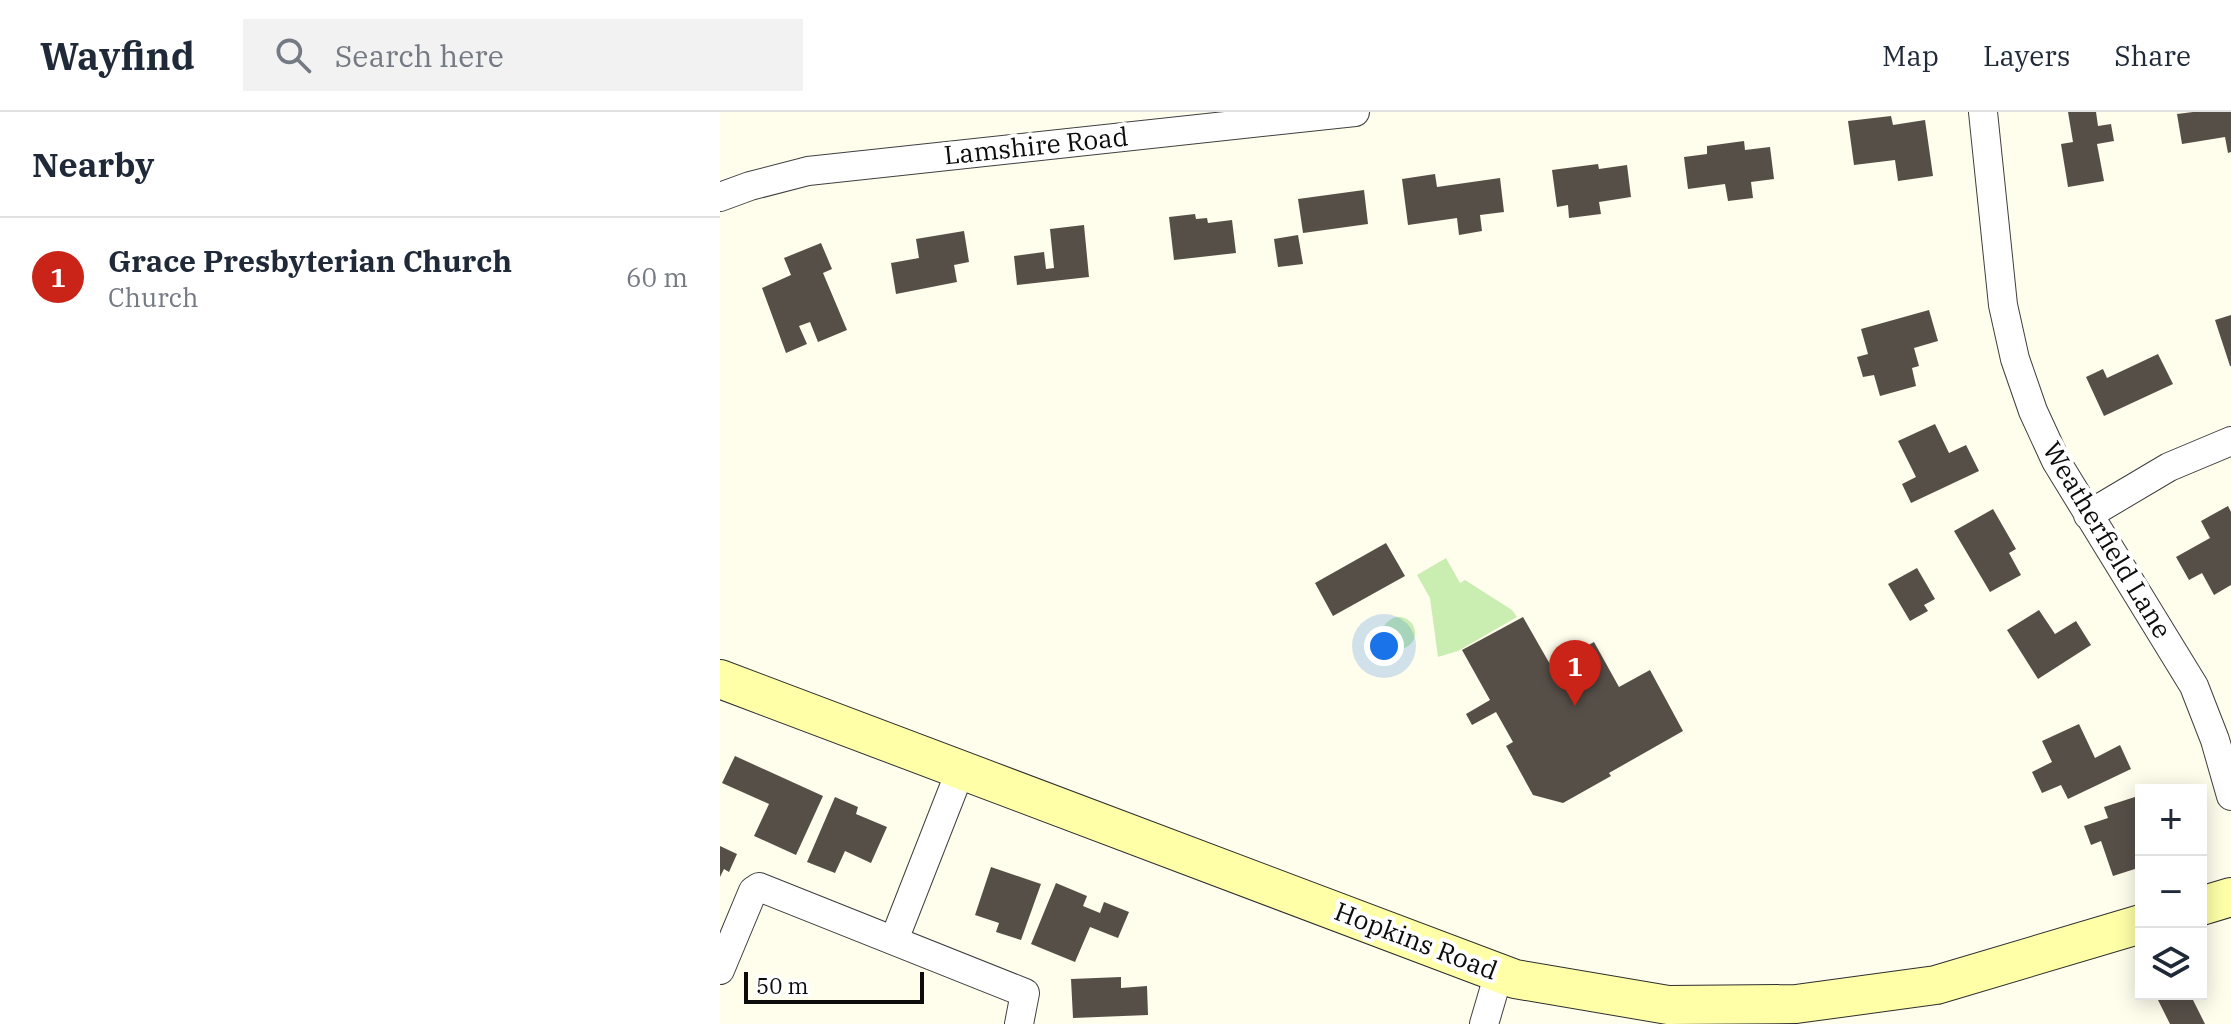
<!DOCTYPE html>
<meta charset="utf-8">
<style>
:root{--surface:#fff;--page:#f2f2f3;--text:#1f2937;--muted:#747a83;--line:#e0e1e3;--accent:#ca2317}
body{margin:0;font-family:"IBM Plex Serif",serif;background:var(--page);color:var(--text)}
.controls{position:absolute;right:24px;bottom:24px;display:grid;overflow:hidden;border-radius:0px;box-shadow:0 4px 20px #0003}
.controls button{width:72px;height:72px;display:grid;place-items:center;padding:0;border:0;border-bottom:2px solid var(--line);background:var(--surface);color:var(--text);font:40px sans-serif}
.scale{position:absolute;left:24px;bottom:20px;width:180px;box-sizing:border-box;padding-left:8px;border:4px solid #0c0c0c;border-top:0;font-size:22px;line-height:28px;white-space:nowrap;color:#0c0c0c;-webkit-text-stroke:6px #fff;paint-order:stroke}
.you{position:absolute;left:664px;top:534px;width:28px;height:28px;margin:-20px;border:6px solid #fff;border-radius:50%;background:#1a73e8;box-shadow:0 0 0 12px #1a73e833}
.badge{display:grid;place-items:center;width:52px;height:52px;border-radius:50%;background:var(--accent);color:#fff;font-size:26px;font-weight:700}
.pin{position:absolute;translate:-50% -66px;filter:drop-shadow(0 2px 4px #0008)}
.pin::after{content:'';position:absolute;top:42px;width:28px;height:24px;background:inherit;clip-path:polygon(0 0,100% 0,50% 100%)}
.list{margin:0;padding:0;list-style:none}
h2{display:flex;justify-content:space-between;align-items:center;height:104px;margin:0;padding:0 32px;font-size:34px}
h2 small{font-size:26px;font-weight:400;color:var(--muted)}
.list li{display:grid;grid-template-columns:52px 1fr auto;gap:24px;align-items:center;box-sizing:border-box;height:120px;padding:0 32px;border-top:2px solid var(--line)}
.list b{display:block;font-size:30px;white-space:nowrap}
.list p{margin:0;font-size:26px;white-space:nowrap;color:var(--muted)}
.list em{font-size:26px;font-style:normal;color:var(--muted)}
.icon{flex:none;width:44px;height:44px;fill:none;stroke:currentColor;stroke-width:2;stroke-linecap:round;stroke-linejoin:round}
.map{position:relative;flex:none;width:1511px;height:912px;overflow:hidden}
header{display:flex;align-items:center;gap:48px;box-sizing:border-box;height:112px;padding:0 40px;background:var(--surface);border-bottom:2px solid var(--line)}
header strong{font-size:38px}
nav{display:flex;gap:44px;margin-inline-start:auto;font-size:28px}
.search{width:560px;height:72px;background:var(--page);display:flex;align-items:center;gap:20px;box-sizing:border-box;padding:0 28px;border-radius:0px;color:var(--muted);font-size:30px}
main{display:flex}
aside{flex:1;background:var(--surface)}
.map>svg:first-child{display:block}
</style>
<header>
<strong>Wayfind</strong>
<div class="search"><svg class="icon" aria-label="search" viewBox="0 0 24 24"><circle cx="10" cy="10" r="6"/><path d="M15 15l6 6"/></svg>Search here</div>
<nav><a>Map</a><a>Layers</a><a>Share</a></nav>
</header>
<main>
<aside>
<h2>Nearby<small></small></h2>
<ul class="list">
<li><span class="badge">1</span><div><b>Grace Presbyterian Church</b><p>Church</p></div><em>60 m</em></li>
</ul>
</aside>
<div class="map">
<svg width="1511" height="912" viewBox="0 0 1511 912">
<rect width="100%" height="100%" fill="#fffdec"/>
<path fill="#caeeb1" d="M726,446L740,471L745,468L792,498L797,505L738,539L718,545L710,486L697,463Z
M663 521a16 16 0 1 1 32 0a16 16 0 1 1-32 0Z"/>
<path fill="#564f48" d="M1348,0H1376L1378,14L1391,12L1394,29L1377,32L1384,69L1348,75L1341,32L1353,30Z
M1473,0H1511V40L1508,41L1505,25L1462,32L1457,2Z
M1171,4L1173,13L1205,8L1213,64L1178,69L1175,48L1134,53L1128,9Z
M1024,29L1025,38L1050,35L1054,67L1031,70L1033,86L1008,89L1005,72L968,77L964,45L987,42V34Z
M878,52L879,57L907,53L911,85L879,90L881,102L849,106L848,93L837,95L832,58Z
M715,62L717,75L780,66L784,100L760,103L762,119L739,123L737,106L688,113L682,67Z
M644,78L648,112L583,121L578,87Z
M475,102L476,107L487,106L488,111L512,108L516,141L454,148L449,105Z
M364,113L369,165L297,173L294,144L324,140L326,157L334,156L330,117Z
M244,119L249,150L234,153L237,170L176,182L171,151L199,146L196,127Z
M578,123L583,152L558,155L554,127Z
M101,131L112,157L103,161L127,218L98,230L90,210L79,214L87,232L66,241L42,176L71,163L64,146Z
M1209,198L1218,229L1194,236L1199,254L1192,256L1196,274L1160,284L1154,263L1143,265L1137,245L1148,242L1141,217Z
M1511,203V254H1510L1495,208Z
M1438,242L1453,272L1384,304L1366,265L1383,257L1387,266Z
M1215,312L1229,341L1246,333L1259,359L1191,391L1182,372L1196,365L1178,329Z
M1508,394L1511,400V473L1494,483L1482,461L1469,468L1456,445L1490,426L1481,409Z
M1273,397L1296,437L1289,441L1301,463L1270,480L1234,419Z
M666,431L685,464L613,504L595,471Z
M1197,456L1215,487L1204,493L1208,499L1190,509L1168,472Z
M1319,498L1335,522L1356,509L1371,533L1318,567L1287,518Z
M803,505L831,554L874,530L899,575L930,558L963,619L889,661L891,664L843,691L813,683L786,634L793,630L776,600L752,613L746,602L770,588L742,538Z
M1359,612L1375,646L1400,633L1411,657L1348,687L1341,673L1322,681L1312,660L1332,650L1322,629Z
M15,644L103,684L76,743L34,724L49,692L2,671Z
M1421,683V755L1393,764L1381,729L1371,733L1364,714L1388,706L1384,695Z
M115,685L138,695L136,702L167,715L151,751L125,739L115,761L87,750Z
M0,734L17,742L9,760L4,757L0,765Z
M271,755L321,772L301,828L276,820L279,811L255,803Z
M336,771L367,784L363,794L380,801L384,790L409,800L398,826L370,815L355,850L311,832Z
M401,865V876L427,874L428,903L353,906L351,867Z
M1435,882H1470L1485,912H1450Z"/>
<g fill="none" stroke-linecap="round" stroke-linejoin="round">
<defs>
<path id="street" d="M1263,0L1283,193L1295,247L1313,299L1336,349L1474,574L1495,628L1511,684
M0,85L30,74L88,59L635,0
M1368,403L1449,355L1511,329
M174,828L241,657
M0,858L33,779L39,775L305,881L299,912
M764,912L779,861"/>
<path id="secondary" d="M0,567L795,867L948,893L1076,892L1216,873L1421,812
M1481,794L1511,785"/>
</defs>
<use href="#street" stroke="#3f3f3f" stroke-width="30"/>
<use href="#secondary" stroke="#2e2e2e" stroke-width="40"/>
<use href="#street" stroke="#fff" stroke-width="28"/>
<use href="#secondary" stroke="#feffa7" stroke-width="38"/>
</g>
<g text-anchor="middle" stroke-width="8" stroke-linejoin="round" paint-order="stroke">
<g font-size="26" fill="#0c0c0c" stroke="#fff">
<text transform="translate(316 34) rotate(-6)" y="9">Lamshire Road</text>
<text transform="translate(1387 428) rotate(59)" y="9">Weatherfield Lane</text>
<text transform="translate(696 829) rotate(21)" y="9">Hopkins Road</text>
</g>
</g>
</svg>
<div class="controls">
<button>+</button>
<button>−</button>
<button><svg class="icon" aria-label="layers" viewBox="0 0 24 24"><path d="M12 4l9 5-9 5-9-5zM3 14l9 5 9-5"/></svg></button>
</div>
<div class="scale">50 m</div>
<div class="you"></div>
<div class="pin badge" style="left:855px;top:594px">1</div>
</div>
</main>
